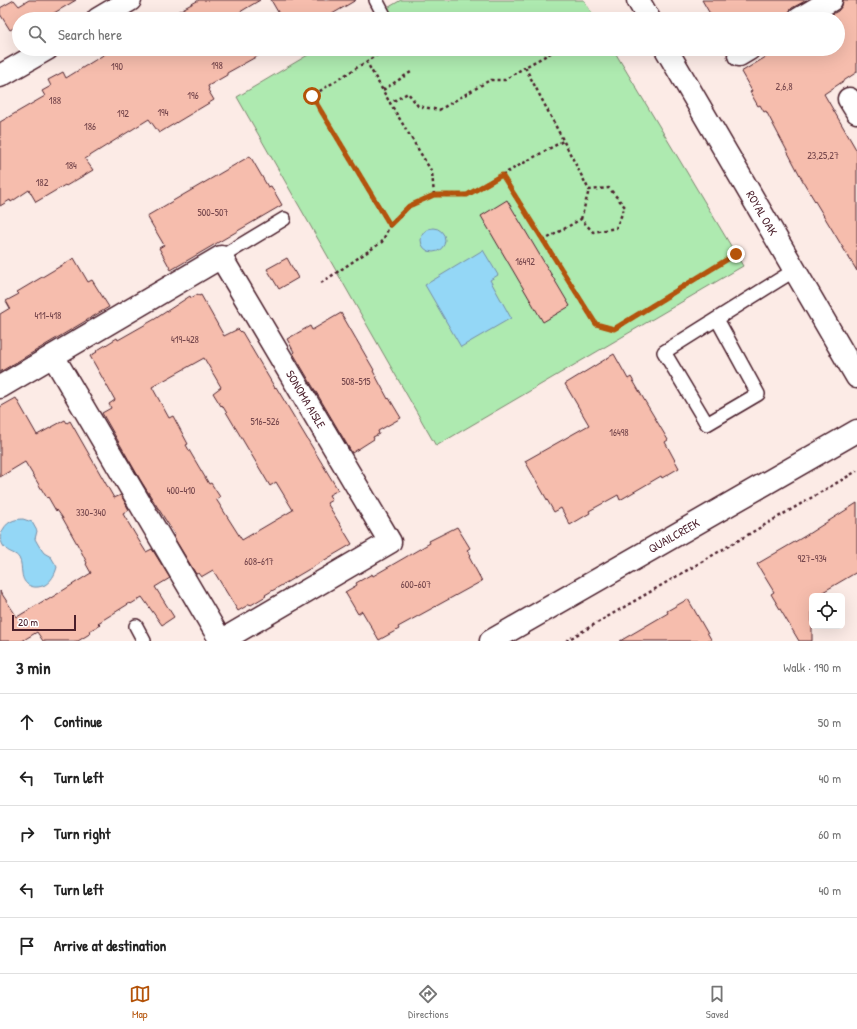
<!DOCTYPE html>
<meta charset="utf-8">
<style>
:root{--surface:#fff;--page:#f2f2f2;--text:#222;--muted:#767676;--line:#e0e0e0;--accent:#b45309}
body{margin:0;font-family:"Patrick Hand",sans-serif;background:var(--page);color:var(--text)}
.controls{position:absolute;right:12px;bottom:12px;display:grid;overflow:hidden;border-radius:6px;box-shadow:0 4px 16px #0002}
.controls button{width:36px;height:36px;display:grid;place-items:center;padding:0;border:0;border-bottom:1px solid var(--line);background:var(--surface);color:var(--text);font:20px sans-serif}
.scale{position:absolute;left:12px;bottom:10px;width:64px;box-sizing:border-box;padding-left:4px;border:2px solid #4a1f2b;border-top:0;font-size:11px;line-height:14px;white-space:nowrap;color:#4a1f2b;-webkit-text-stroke:3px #fff;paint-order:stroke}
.stop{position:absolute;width:12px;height:12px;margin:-9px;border:3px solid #b45309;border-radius:50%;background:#fff}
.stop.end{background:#b45309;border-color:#fff;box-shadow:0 1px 4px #0008}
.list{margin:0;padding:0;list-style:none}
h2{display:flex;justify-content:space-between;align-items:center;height:52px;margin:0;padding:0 16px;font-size:17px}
h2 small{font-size:13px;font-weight:400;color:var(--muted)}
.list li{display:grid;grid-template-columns:26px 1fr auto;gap:12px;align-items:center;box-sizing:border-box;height:56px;padding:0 16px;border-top:1px solid var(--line)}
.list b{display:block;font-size:15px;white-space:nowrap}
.list em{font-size:13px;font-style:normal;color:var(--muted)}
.icon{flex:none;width:22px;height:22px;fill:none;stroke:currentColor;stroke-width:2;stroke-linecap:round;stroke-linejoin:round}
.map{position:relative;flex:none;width:857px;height:641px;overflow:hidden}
.search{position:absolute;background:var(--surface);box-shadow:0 4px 16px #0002;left:12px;right:12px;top:12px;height:44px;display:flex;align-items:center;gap:10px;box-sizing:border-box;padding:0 14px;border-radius:22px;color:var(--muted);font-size:15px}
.sheet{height:332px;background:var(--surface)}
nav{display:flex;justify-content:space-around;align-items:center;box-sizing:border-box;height:56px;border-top:1px solid var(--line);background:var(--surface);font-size:11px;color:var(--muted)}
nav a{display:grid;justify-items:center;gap:2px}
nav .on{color:var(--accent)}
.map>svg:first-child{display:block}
</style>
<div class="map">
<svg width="857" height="641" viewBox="0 0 857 641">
<rect width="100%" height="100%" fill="#fcebe6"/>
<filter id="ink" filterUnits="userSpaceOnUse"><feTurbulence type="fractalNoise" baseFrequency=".025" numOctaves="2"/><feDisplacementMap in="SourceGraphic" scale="8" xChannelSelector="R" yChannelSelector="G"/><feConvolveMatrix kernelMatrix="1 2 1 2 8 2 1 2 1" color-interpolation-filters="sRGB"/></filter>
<g filter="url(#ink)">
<path fill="#aeeab0" stroke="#7c846e" d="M401,0H584L595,19H369Z
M318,49H613L743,266L436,446L237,97Z"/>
<path fill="#94d7f6" stroke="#768da5" d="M421 240a12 12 0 1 1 24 0a12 12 0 1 1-24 0Z
M483,250L498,275L490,280L511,318L461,347L425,285Z
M23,519L32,522L37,531L35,539L39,546L44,553L51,557L57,567C55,575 51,581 45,585C34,590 23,586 22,573C21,568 22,563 19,558C16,553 10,553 6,549C3,547 1,541 0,538C3,526 9,519 23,519Z"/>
<path fill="#f6bdad" stroke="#4a1f2b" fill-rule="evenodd" d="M14,0L19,6L29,0H76L44,19H19V25L10,30L0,14V8Z
M199,0H260L240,12L244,19H164Z
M271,0H356L327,17L328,19H282Z
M702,0H807L792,8L788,13L787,19H713Z
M843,0H857V72L824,94L857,151V271L804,183L766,111L764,112L760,105L758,106L750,92L752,91L741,72L779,49H838V19H823L838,11L842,6Z
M113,49H260L263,53L227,73V75L208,86L209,89L208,90L214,100L159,133L149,119L85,159L93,170L66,186L65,185L36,202L29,190L11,202L10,200L0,206V122L45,96L42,91L51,86L48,80L63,72L66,78Z
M250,156L268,187L271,186L282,205L171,270L159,248L164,245L147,216Z
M507,200L570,306L543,322L481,216Z
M74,258L88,282L92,280L109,307L0,372V314L10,308L6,301L19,294L17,292Z
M287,258L298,278L279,289L267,269Z
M198,294L199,296L201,295L224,336L238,329L241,332H242L275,388L276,387L338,490L329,495L332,500L327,503L352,544L265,595L266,596L251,605L250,604L238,611L213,570L201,577L198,573L196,574L173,536L175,535L141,481L102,413L111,408L109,404L115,400L90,356L97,352L96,351L117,338L118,340L155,319L190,296L191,298ZM204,358L221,387L213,393L221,406L222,405L270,486L276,482L293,510L242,540L216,499L220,497L211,483L209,484L186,445L188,444L173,416L169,418L152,387Z
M341,313L374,370L373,371L388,399L389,398L401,418L378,431L379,434L373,437L374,439L352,453L293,353L294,352L287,339L310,326L312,330Z
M614,354L628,379L631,377L646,403L668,440L665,442L679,468L662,478L661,476L620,500L618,495L589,511L590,513L570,525L561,508L554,512L525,461L589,425L565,384Z
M16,398L37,435L65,420L67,423L70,421L114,498L121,495L129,510L123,514L141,544L146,552L152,549L170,578L155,587L174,617L162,625L142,597L131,604L130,603L98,623L100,625L89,631L91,633L78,641H43L37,632L22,641H0V591L17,617L45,600L46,601L91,573L86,564L87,563L80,549L62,517L57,510L56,511L48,497L47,498L25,462L0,477V407Z
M857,503V572L816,596H812V641H799L771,594L774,592L757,564L805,536Z
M457,527L470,548L467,550L471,555L469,557L482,581L398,627L399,629L379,640L362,611L358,614L345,592L357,585L356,583L372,574L373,576L430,543L429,541Z
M688,599L712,641H620L668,613L667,611Z"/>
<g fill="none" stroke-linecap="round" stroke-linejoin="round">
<defs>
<path id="service" d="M376,0L386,19
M221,257L284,219
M717,319L758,394L707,424L664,352C707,325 751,297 795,270
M136,626L144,641"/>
<g id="minor">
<path d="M98,19L130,0"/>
<path d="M799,19L831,0"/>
<path d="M739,55L749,49"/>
<path d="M0,76L47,49"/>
<path d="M849,99L857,112"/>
<path d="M53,356L221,641"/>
<path id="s1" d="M0,387L221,257L390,542L221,641"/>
</g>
<g id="tertiary">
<path d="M638,0L649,19"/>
<path id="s2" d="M666,49L857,377"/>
<path id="s3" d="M491,641L857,431"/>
</g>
</defs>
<use href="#service" stroke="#4a1f2b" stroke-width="16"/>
<use href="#minor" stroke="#4a1f2b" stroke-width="25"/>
<use href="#tertiary" stroke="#4a1f2b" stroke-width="25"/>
<path stroke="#4a1f2b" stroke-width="2.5" stroke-dasharray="3 3" stroke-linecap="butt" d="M366,61L390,103
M383,90L411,72
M502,175L563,141
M434,195L432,172L390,103L408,93L418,106L439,110L490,80H505L525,67
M581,219L589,190
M390,225L409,206L434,195H467L502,175L596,324L614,329L736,254
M543,241L581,219L593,232L616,228L625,207L609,188L589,190L525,67L558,49
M321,283L382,242L390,225L312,96L380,53V49
M566,641L857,471"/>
<use href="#service" stroke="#fff" stroke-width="13"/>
<use href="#minor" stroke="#fff" stroke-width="22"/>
<use href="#tertiary" stroke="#fff" stroke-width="22"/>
</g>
</g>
<g fill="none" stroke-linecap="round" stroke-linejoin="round" filter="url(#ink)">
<path stroke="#b45309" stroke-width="5" d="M312,96L390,225L409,206L434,195H467L502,175L596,324L614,329L736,254"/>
</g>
<g text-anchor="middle" stroke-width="3.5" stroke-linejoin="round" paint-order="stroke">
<g font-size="10" fill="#75464c">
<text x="217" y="69">198</text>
<text x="117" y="70">190</text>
<text x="784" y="90">2,6,8</text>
<text x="193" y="99">196</text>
<text x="55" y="104">188</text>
<text x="163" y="116">194</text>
<text x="123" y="117">192</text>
<text x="90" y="130">186</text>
<text x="823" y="159">23,25,27</text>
<text x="71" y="169">184</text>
<text x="42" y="186">182</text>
<text x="213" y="216">500-507</text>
<text x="525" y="265">16492</text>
<text x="48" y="319">411-418</text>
<text x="185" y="343">419-428</text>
<text x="356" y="385">508-515</text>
<text x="265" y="425">516-526</text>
<text x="619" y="436">16498</text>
<text x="181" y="494">400-410</text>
<text x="91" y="516">330-340</text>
<text x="812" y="562">927-934</text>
<text x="259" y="565">608-617</text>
<text x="416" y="588">600-607</text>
</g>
<g font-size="12" fill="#4a1f2b" stroke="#fff">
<text dy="4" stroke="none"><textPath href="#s2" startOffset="190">ROYAL OAK</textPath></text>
<text dy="4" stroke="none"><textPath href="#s1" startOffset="422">SONOMA AISLE</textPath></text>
<text dy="4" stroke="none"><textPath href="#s3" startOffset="211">QUAILCREEK</textPath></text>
</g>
</g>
</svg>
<div class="controls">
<button><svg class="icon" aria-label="locate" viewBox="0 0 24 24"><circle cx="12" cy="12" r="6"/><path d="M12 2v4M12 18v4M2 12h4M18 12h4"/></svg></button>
</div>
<div class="scale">20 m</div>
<div class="stop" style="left:312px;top:96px"></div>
<div class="stop end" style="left:736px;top:254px"></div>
<div class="search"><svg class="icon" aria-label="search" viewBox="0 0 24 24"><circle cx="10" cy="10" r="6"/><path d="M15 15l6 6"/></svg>Search here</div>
</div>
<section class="sheet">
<h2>3 min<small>Walk · 190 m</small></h2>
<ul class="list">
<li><svg class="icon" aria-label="ahead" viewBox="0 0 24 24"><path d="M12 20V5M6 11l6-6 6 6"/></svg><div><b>Continue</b></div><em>50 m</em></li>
<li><svg class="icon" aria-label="left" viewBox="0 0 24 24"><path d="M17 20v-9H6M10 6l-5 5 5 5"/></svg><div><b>Turn left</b></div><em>40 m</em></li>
<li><svg class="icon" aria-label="right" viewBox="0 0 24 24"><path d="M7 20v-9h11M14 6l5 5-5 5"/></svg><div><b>Turn right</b></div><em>60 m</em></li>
<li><svg class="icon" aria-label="left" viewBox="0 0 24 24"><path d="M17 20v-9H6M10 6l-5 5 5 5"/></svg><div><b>Turn left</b></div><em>40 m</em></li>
<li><svg class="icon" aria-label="arrive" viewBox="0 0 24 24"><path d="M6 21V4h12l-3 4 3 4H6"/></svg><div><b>Arrive at destination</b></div></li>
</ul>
</section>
<nav>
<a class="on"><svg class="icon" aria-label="map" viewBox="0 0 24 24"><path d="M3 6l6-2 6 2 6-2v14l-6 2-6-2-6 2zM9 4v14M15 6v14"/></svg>Map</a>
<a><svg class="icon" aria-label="directions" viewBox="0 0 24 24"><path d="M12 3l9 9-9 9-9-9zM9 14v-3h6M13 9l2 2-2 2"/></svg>Directions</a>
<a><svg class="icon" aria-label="saved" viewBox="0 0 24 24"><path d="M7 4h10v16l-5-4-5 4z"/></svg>Saved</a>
</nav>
